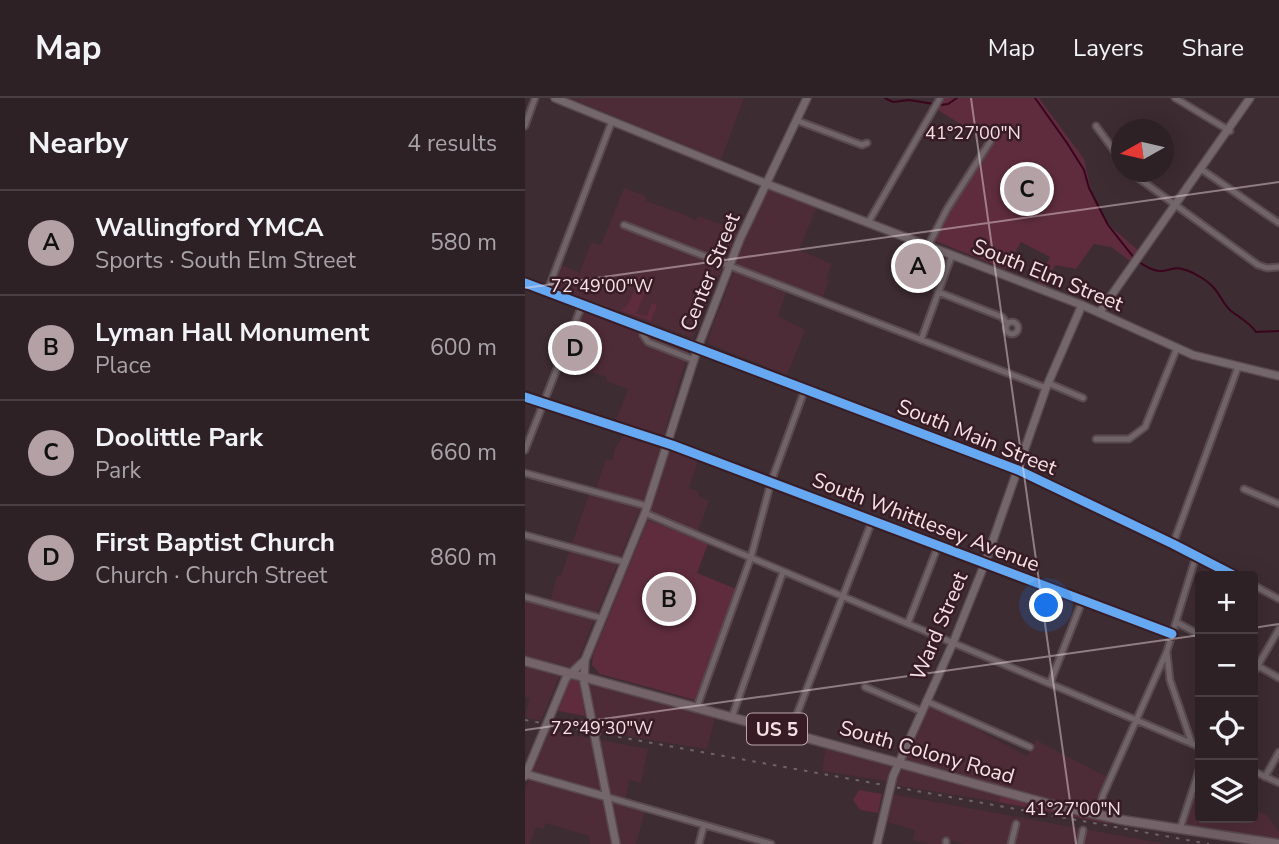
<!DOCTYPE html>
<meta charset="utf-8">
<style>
:root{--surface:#2e2126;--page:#36292e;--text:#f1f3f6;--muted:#a7a3a7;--line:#493e43;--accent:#b4a1a6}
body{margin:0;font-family:"Nunito Sans",sans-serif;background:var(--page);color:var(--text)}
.controls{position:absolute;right:21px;bottom:21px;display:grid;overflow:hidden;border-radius:7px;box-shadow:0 7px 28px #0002}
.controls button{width:63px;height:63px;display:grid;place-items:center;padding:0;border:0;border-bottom:2px solid var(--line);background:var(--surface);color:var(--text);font:35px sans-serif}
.compass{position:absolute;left:586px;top:21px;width:63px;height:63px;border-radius:50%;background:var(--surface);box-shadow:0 7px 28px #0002;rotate:262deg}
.you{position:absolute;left:522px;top:508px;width:24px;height:24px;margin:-18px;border:5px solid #fff;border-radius:50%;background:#1a73e8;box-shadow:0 0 0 10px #1a73e833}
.badge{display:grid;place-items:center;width:46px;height:46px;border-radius:50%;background:var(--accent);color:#111;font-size:23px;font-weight:700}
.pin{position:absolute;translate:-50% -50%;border:4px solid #fff;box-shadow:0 2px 7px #0006}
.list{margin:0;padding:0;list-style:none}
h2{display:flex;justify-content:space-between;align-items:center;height:91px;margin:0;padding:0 28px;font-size:30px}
h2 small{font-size:23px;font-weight:400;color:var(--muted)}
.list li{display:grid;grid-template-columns:46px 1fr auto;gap:21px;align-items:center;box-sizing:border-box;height:105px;padding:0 28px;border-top:2px solid var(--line)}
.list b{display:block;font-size:26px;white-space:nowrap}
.list p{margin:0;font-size:23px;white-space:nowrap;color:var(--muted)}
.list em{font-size:23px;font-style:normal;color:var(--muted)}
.icon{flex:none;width:38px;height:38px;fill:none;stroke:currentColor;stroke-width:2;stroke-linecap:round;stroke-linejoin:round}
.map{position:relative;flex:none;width:754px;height:746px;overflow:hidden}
header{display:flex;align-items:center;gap:42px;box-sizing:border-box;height:98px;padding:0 35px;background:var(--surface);border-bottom:2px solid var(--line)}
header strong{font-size:33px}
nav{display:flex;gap:38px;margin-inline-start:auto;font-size:24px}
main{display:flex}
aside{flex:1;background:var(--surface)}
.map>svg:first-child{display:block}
</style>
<header>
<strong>Map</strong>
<nav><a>Map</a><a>Layers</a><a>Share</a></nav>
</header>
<main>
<aside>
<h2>Nearby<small>4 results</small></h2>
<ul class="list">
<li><span class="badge">A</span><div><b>Wallingford YMCA</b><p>Sports · South Elm Street</p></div><em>580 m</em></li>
<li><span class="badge">B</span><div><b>Lyman Hall Monument</b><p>Place</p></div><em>600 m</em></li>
<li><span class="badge">C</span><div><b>Doolittle Park</b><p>Park</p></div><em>660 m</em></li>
<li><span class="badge">D</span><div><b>First Baptist Church</b><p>Church · Church Street</p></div><em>860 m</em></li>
</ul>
</aside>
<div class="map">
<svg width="754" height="746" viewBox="0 0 754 746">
<rect width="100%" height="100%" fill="#3d2c32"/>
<path fill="#4e2c37" d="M45,0H219L196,62Z
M99,90L120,98L121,103L161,117L170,123L173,118L213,132L168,240L28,190L34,166L55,175L66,144L76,147Z
M243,91L292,108L274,152L307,166L301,180L304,182L297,201L213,169L210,164Z
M209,173L261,195L253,218L280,232L262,277L184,246L182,243Z
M60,211L164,252L138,340L90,325L103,291L81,283L82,279L37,265L57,214Z
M99,336L135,346L136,349L119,402L72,515L26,502L32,477L36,478L64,396L67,397L71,390L81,361L87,363L90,351Z
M146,351L173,362L164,390L174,394L173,397L184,403L173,433L125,413Z
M0,503L69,522L50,570L0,558Z
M0,567L35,576L16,623L0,619L5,600L0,599Z
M64,585L190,619L182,651L71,633Z
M404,606L502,658L511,642L582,679L571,711L555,710L381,662V659Z
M22,632L123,651L116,685L104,682L101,700L7,673Z
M301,649L368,668L362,683L297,673Z
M379,670L476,697L474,704L369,687L374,672Z
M4,681L120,713L111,746H65L64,738L21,725L18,731L11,729L5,746H0V690Z
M366,696L641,746H439L419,740L417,746H404L388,742L390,732L359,723Z
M667,698L675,701V720H728V712L742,717L754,734V742L665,728L659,723Z"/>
<path fill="#5e2c3d" d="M419,0H514L559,61L567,97L571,107L585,128L613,152L605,163L586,149L569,146L551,171L530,167L521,188L513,185L525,159L496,144L480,171L408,142L432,100L467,46L413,12Z
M115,177L122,179L118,191L123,194L119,197L111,216L122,218L127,205L132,207L126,223L97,213L105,203Z
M123,422L183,446L172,475L211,491L170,602L75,576L67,567L68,557Z
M45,582H53L55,585L60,618L33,613Z
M334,692L357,696L353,715L335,712L328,702Z
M476,697L586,724L585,726L474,704Z"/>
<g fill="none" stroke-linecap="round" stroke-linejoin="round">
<path stroke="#3b041d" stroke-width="2" d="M360,0L368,4L384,2L409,6
M510,0L542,45L559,72L564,90L583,127L610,161
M415,7L423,6L432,0
M614,164C642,183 641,165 661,172C670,175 683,183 689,190C696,198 698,206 706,213C715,220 724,224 731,234L754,233"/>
<defs>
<path id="street" d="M650,0L705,33
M273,23L337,47L342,45
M0,28L10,0
M571,28L596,62
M676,71L754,125
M605,74L733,167L742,170L754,169
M343,125L415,0
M99,127L521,290
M403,148L422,111L470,36
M22,194L87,23
M413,194L477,219L482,225
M481 230a6 6 0 1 1 12 0a6 6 0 1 1-12 0Z
M120,230L118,237L123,244L169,262
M396,242L427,157
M173,249L497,374L648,446L710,478
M523,285L558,300
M0,299L147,347L647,536
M571,341H604L620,329L652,250
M0,352L57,207
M0,375L122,408
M719,391L754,406
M120,415L675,649
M0,437L99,464
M648,446L713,269
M728,487L754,501
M0,499L76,520
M651,524L675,537
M383,525L413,448
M642,555L645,582L667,646
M728,565L754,580
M728,576L754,531
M525,585L558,501
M340,589L396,613
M401,603L505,649
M172,609L226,459L246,384L280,291
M207,619L258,474
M265,634L347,423
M728,673L754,685
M740,679L754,654
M82,699L246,746
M572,717L578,697L642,553L671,458
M655,731L675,669
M174,746L179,727
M421,746V743
M486,746L491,726
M555,746L558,732"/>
<path id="secondary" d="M30,0L242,86L557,207L668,257L754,278
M0,185L173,249
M574,215L725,0
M1,676L82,699
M0,678L41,580L60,562
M91,746L59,584L60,562L120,415L173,249L215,141L282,0
M352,746L368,678L428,545L460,465L521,290L557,207"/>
<path id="primary" d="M0,563L524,706L597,722L754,746"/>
</defs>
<use href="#street" stroke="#594a4f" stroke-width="9"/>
<use href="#secondary" stroke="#594a4f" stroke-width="10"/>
<use href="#primary" stroke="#594a4f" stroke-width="11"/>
<use href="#street" stroke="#716468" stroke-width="5"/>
<use href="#secondary" stroke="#74676b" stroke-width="7"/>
<use href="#primary" stroke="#746369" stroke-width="8"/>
<path stroke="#706368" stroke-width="2" stroke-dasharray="3.5 7" stroke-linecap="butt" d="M0,622L684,746"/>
<defs>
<path id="cycleway" d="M0,185L493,372L648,446L710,478
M0,299L147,347L647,536"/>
</defs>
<use href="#cycleway" stroke="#381c25" stroke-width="13"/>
<use href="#cycleway" stroke="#66a8f1" stroke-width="9"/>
</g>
<path fill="none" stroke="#f4e0e5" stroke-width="2" stroke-opacity="0.45" d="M446,0L551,746M0,190L754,84M728,530L754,526M0,632L675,537"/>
<g text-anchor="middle" stroke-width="5" stroke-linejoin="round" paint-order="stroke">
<rect fill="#381c25" stroke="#bca5ab" stroke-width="2" x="222" y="615.5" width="60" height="31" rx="5"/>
<g font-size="19" font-weight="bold" fill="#f4e0e5">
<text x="252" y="638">US 5</text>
</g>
<g font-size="21" fill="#f4e0e5" stroke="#381c25">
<text transform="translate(185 174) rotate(-68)" y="7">Center Street</text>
<text transform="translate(523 177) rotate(22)" y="7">South Elm Street</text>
<text transform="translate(452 339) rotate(22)" y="7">South Main Street</text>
<text transform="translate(401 424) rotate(21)" y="7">South Whittlesey Avenue</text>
<text transform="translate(414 528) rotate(-67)" y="7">Ward Street</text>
<text transform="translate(402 654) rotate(16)" y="7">South Colony Road</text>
</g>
</g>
<g font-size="18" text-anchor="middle" fill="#f4e0e5" stroke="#381c25" stroke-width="5" stroke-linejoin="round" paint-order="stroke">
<text x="448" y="41">41°27'00"N</text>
<text x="77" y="194">72°49'00"W</text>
<text x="77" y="636">72°49'30"W</text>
<text x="548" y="717">41°27'00"N</text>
</g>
</svg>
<div class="controls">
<button>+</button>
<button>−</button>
<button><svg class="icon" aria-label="locate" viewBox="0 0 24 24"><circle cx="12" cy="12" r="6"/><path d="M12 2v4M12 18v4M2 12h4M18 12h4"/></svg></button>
<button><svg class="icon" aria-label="layers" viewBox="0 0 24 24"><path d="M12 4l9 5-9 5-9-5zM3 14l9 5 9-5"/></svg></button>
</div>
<svg class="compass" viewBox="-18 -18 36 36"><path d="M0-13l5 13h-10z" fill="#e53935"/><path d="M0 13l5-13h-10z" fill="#a7a3a7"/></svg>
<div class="you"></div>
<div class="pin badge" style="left:393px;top:168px">A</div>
<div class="pin badge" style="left:144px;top:501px">B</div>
<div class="pin badge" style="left:502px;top:91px">C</div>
<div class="pin badge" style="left:50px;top:250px">D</div>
</div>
</main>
